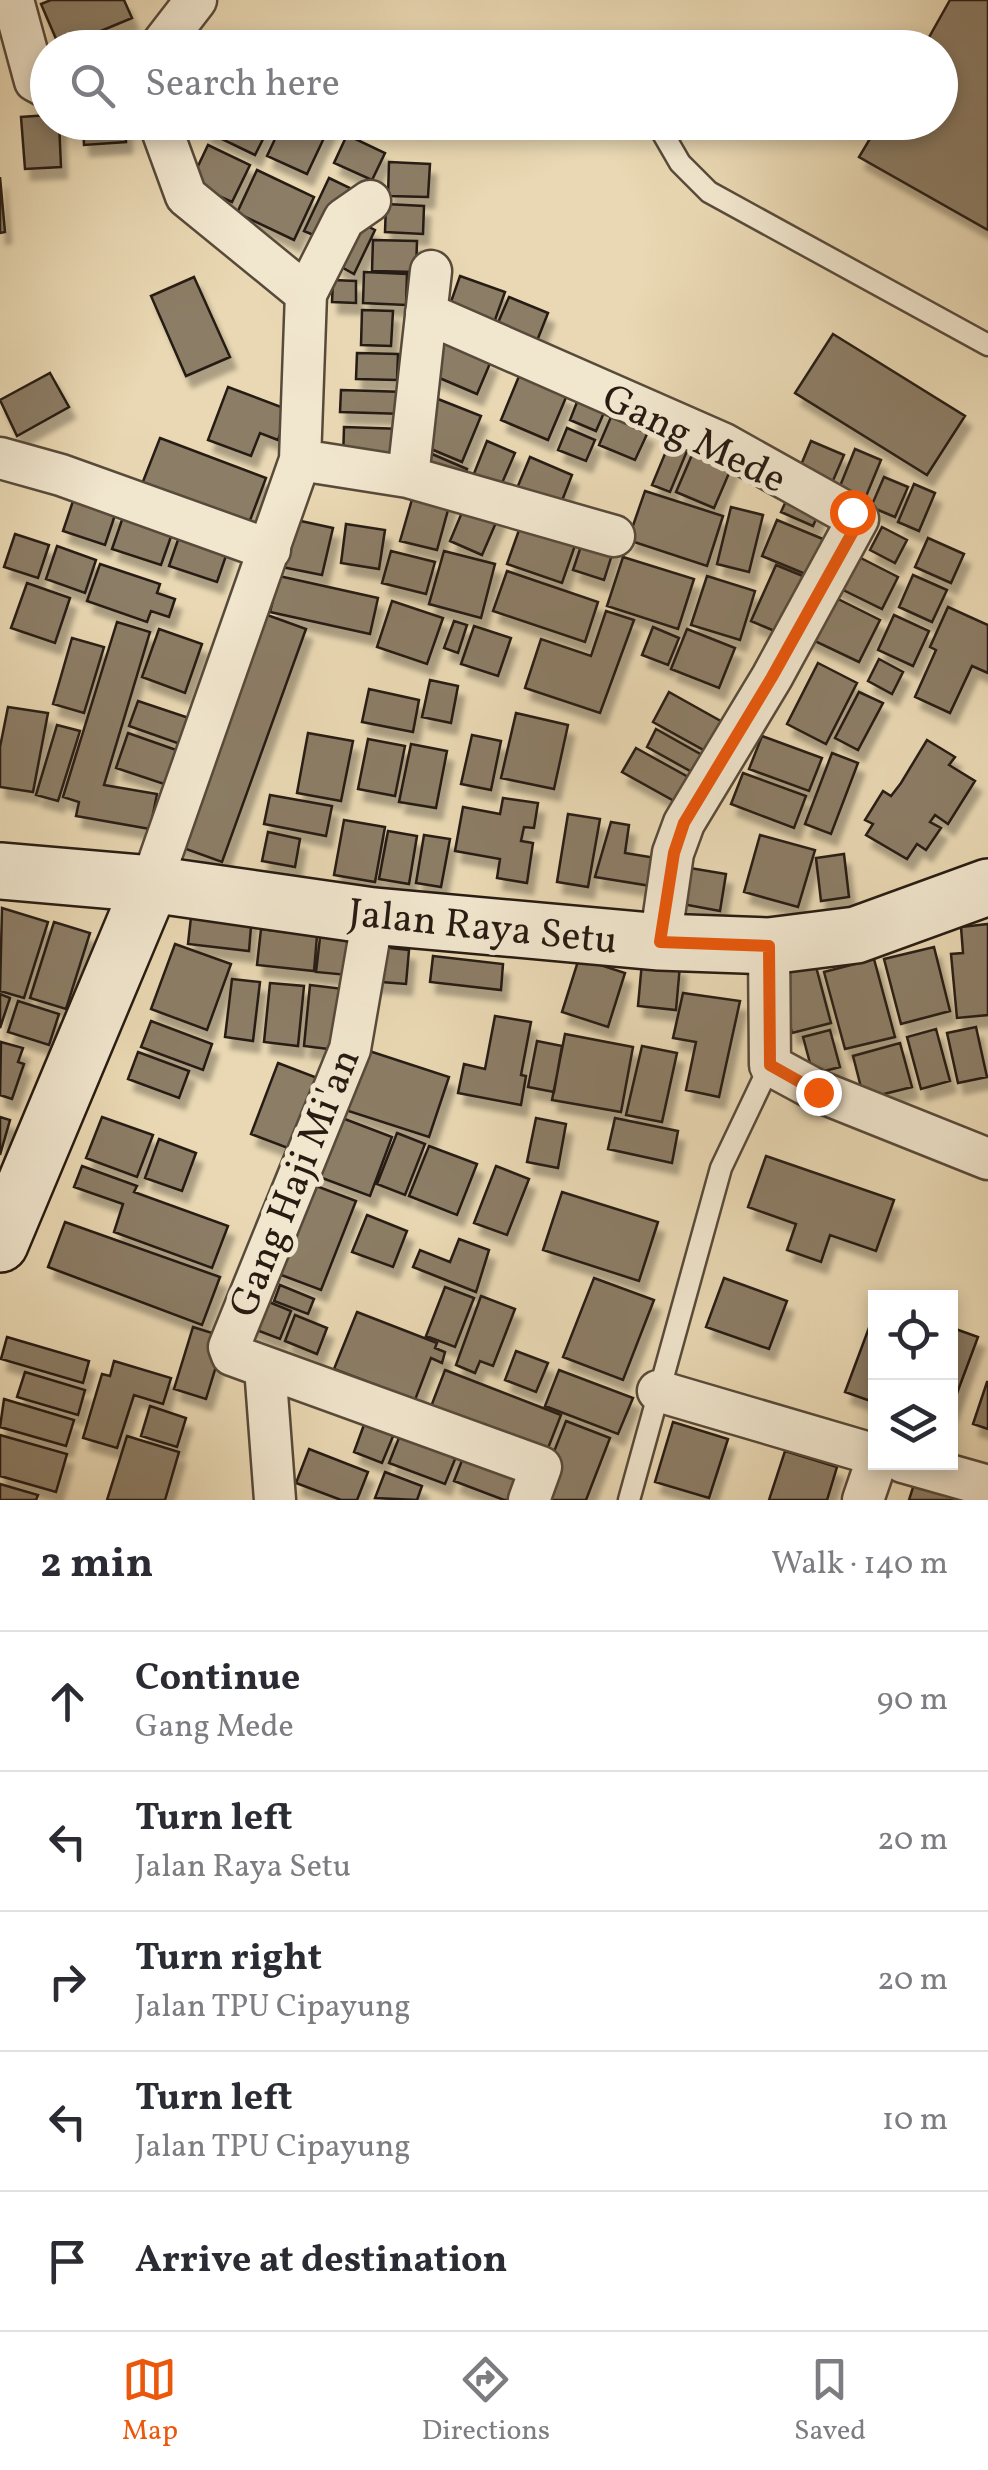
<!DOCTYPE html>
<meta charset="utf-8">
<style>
:root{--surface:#fff;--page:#f2f2f3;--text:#2b2b33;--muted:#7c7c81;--line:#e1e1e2;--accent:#ea580c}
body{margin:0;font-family:Vollkorn,serif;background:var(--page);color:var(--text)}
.controls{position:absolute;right:30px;bottom:30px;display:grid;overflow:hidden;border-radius:0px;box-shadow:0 5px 15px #0003}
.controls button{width:90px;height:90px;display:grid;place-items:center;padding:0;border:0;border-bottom:2px solid var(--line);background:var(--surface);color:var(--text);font:50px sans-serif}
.stop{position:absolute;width:30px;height:30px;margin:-22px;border:8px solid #ea580c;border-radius:50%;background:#fff}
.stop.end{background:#ea580c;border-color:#fff;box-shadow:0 2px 10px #0008}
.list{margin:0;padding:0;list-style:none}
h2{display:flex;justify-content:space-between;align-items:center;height:130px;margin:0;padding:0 40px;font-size:42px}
h2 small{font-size:32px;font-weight:400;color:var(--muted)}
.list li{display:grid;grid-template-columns:65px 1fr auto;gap:30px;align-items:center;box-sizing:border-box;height:140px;padding:0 40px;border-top:2px solid var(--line)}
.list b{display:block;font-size:38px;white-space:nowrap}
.list p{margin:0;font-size:32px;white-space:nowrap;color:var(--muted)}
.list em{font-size:32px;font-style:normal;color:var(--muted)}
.icon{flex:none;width:55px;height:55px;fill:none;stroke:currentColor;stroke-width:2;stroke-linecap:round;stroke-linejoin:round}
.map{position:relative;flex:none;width:988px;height:1500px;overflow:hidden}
.search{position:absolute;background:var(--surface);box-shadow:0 5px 15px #0003;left:30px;right:30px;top:30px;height:110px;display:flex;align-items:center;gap:25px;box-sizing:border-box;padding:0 35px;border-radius:55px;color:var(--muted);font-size:38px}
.sheet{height:830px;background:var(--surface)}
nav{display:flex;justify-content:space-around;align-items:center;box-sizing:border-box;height:140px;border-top:2px solid var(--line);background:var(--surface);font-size:28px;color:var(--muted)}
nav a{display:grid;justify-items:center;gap:5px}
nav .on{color:var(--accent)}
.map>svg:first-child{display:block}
</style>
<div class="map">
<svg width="988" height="1500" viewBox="0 0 988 1500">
<defs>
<filter id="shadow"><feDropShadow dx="6" dy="11" stdDeviation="2.5" flood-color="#0004"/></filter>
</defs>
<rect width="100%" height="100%" fill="#e9d8b3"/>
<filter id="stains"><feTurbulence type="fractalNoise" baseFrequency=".002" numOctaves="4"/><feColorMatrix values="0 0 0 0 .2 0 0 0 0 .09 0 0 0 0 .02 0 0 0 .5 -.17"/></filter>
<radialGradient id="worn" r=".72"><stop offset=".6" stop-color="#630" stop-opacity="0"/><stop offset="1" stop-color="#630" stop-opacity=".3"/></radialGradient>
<path fill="#8c7d66" stroke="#271b12" stroke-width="2.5" filter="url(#shadow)" d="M51,0H124L132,18L60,48L41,4Z
M950,0H988V230L859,157L880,122H940V48H923Z
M48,115V122H59L61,167L25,169L21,117Z
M83,122H125L126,142L84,145Z
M209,122H254L268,129L255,155L205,131Z
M283,122L331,123L307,174L267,156Z
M347,135L385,153L372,180L334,163Z
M208,145L250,165L232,202L190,183Z
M389,162L430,164L428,197L388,196Z
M257,170L314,197L294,240L237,213Z
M0,177L5,232L0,233Z
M329,178L350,188L325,240L304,231Z
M386,204L424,206L423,234L385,232Z
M359,222L375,230L354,274L336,264Z
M373,240L417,241L416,272L372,271Z
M364,272L407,274L406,305L363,303Z
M460,276L505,292L491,331L446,316Z
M194,277L230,357L186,376L151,296Z
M333,280L356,281V303L332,302Z
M509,297L548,313L531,356L491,339Z
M362,310L393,311L391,346L361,345Z
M833,334L965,416L927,475L795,393Z
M444,341L491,361L477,394L430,374Z
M357,353L398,354L397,380L356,379Z
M50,373L69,407L17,436L0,400Z
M519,376L567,395L548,440L501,420Z
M228,387L289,410L278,440L260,433L251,456L208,440Z
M341,390L405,392L404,414L340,412Z
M579,397L606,408L596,431L570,420Z
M438,399L481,416L462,462L419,444Z
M611,417L648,432L635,460L599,445Z
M344,427L403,429L402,462L343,459Z
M567,428L595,440L586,461L558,450Z
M674,432L692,439L670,492L652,485Z
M160,438L266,478L249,523L142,484Z
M487,441L515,453L496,497L469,486Z
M698,441L736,457L714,508L676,492Z
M811,441L844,455L826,497L793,484Z
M855,449L881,460L862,506L836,496Z
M425,451L467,469L457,492L415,474Z
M530,457L572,475L558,511L515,493Z
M884,477L908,487L895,517L871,507Z
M914,484L935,493L919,531L898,522Z
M415,489L451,499L437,550L400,541Z
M645,491L723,516L707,566L628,540Z
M790,492L822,505L813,526L781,512Z
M74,498L116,512L105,545L63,531Z
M468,498L501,511L482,555L450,541Z
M731,507L763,515L749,572L717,564Z
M525,513L580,531L562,583L507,564Z
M124,514L173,531L161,565L112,549Z
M287,518L333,528L322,575L277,566Z
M777,520L835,544L820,580L762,556Z
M346,524L385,530L379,569L341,563Z
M882,527L907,540L895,563L870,550Z
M181,531L229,547L217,582L169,566Z
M15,534L49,545L38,578L4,567Z
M585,534L615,545L604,580L573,570Z
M928,538L964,554L951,583L915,567Z
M57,546L96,560L85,593L46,579Z
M391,551L435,562L426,594L382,583Z
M444,551L495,564L481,618L429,604Z
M849,552L898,577L882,609L833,585Z
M623,557L694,579L678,629L607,606Z
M100,564L160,584L157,593L175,599L169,617L151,611L147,622L87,601Z
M776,565L815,581L791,638L751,621Z
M507,571L598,602L585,642L493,611Z
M913,575L947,590L932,622L899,607Z
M279,576L378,598L370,634L270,612Z
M707,576L755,591L740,640L691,625Z
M27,583L70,598L55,643L11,628Z
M824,592L880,620L859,662L802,635Z
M392,601L443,618L427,664L377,647Z
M948,607L988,625V673L972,666L950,713L915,697L936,650L930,647Z
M606,611L634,620L600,713L525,688L541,639L591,656Z
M259,612L306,629L222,862L175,845Z
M894,615L929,631L913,666L878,650Z
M454,621L467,625L458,653L444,648Z
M117,622L150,632L104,785L157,794L150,829L76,816L79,802L63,797Z
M474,626L511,638L498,676L461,664Z
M653,627L679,638L668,665L642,655Z
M159,629L202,644L185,693L142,677Z
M687,629L735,648L719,688L671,669Z
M72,638L104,647L84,713L53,704Z
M879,659L903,672L892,694L868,681Z
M818,663L857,683L826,744L787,724Z
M430,680L458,686L451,723L422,717Z
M369,689L419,700L413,732L362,722Z
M669,692L726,724L709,753L653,722Z
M859,692L883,703L858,750L835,738Z
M138,701L189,718L180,744L129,726Z
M8,707L48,713L33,792L0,787V747Z
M516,713L568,725L554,789L501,778Z
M57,725L80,731L58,801L36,795Z
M656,729L702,755L692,772L647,747Z
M128,733L182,752L170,786L116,768Z
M308,733L353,741L341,801L297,793Z
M472,735L501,741L491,790L461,784Z
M762,736L822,758L809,791L749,769Z
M368,739L405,746L395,796L358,789Z
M927,740L955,757L949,765L975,781L948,824L935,815L930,822L941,828L926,850L917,844L907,859L866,835L873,824L865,820L883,791L891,796L901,783Z
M411,744L447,751L436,808L399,802Z
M636,748L690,778L676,802L622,772Z
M832,753L858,763L831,834L805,824Z
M743,773L806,796L794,828L731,804Z
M270,795L332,806L326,836L264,824Z
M503,798L538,803L534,828L524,827L521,841L533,843L527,883L497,878L500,859L455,851L463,807L500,814Z
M568,814L600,819L588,887L557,882Z
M344,820L385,827L375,882L334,875Z
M611,822L629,825L625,853L662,859L657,887L595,877Z
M388,831L417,836L409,884L379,879Z
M268,832L300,839L295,867L262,861Z
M424,835L450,839L441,887L416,883Z
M760,835L815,850L798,907L744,892Z
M844,854L849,897L821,901L816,858Z
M684,867L726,874L720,911L677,903Z
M2,908L48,922L24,998L0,991Z
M192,908L252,914L249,951L188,944Z
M54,922L90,933L66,1009L30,998Z
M988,924V1015L957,1018L951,954L963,953L961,927Z
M261,929L317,936L314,971L257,965Z
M321,929L363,934L358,976L316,972Z
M175,944L231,964L207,1030L151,1009Z
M372,946L409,950L406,984L369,981Z
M934,947L950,1011L901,1024L884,959Z
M433,956L503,964L501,990L430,982Z
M579,958L625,973L608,1027L562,1012Z
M874,959L895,1037L845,1049L824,972Z
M642,962L680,965L676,1010L638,1006Z
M815,963L831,1023L792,1033L777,973Z
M232,979L260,982L253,1041L225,1037Z
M270,983L304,986L298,1046L264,1042Z
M310,985L352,990L345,1051L304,1046Z
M683,993L740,1001L719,1097L686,1090L696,1042L673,1038Z
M0,994L10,998L0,1028Z
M18,1001L59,1014L49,1045L8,1032Z
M495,1016L531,1022L521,1075L526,1076L521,1105L458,1093L464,1064L485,1069Z
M151,1021L212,1044L203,1070L141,1047Z
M976,1027L987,1077L958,1083L947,1033Z
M936,1029L950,1081L921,1089L907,1037Z
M830,1030L840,1067L813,1074L803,1037Z
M565,1034L633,1047L621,1112L552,1100Z
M537,1041L562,1046L554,1092L528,1087Z
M1,1042L23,1048L18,1062L24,1064L12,1099L0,1095Z
M900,1043L912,1087L864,1099L853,1056Z
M642,1046L677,1053L662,1122L626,1115Z
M357,1047L449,1077L429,1137L336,1107Z
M138,1052L189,1071L179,1098L128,1079Z
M278,1063L320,1079L293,1150L251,1134Z
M329,1113L392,1137L370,1196L306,1172Z
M0,1117L10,1120L0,1155Z
M102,1117L153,1135L137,1177L86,1158Z
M536,1118L566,1124L558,1168L527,1162Z
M615,1118L678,1131L672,1163L608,1149Z
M397,1133L425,1144L405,1195L377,1184Z
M159,1139L196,1153L182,1191L145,1178Z
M429,1146L477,1164L457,1215L409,1196Z
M766,1156L894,1200L876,1251L830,1235L821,1262L787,1250L796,1224L748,1207Z
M82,1166L137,1186L134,1192L228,1226L212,1268L114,1232L123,1204L74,1187Z
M496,1166L529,1179L507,1235L474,1223Z
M303,1181L356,1201L321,1290L268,1270Z
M562,1192L658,1222L639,1281L543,1250Z
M367,1215L407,1231L393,1267L352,1252Z
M65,1222L220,1277L202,1325L48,1267Z
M459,1239L489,1250L476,1292L413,1267L420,1250L450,1262Z
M594,1278L654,1300L623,1380L563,1357Z
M724,1278L787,1301L769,1349L706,1327Z
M280,1285L314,1299L308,1314L274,1301Z
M445,1287L474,1298L455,1347L426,1336Z
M481,1296L515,1309L493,1366L480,1361L475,1373L456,1365Z
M257,1297L291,1311L280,1339L246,1326Z
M876,1309V1403L845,1392Z
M357,1312L437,1343L435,1348L445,1352L442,1363L431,1358L415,1400L334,1369Z
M295,1315L327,1328L317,1354L285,1341Z
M193,1327L225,1337L206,1399L174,1389Z
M950,1327L978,1337L950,1412Z
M7,1337L89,1361L83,1383L1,1359Z
M516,1351L548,1363L536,1392L505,1380Z
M114,1361L171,1378L163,1404L134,1395L117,1448L83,1438L102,1374L110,1376Z
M445,1370L561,1415L543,1461L427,1417Z
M559,1370L633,1398L618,1434L545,1406Z
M25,1372L85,1390L78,1415L17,1397Z
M987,1382H988V1429L973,1424Z
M4,1399L74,1420L66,1446L0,1427Z
M150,1406L186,1418L177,1447L141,1436Z
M406,1420L462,1442L445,1484L389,1463Z
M566,1421L610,1438L586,1500H535Z
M365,1422L394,1434L382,1463L354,1452Z
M673,1422L728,1439L709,1498L655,1482Z
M0,1435L67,1454L56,1492L0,1476Z
M127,1436L179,1452L165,1500H107Z
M468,1445L532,1470L520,1500H504L454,1481Z
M309,1449L368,1472L357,1500H341L296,1483Z
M785,1451L837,1467L827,1500H769Z
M385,1472L422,1486L417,1500L375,1498Z
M916,1478L963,1492L961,1500H909Z
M0,1484L38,1495L36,1500H0Z"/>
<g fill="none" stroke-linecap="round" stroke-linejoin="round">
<defs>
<path id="lane" d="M658,125L680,163L709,192L988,345
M629,1500L721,1168L770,1065"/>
<path id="street" d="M13,0L35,81L48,88
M159,48L196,0
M306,294L344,219L370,201
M426,313L722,443L858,519L772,677L684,823L673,853L660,942
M0,458L61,475L270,550
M300,460L408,477L614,536
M408,477L431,271
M151,884L300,460L306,294L186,196L159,122
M373,916L350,1049L229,1347L232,1355L541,1467L529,1500
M769,946L770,1065L818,1091L988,1159
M265,1367L275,1500
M658,1391L876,1455
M903,1462L988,1486
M863,1500L876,1462"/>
<path id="secondary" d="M0,871L151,884L373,916L660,942L769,946L856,935L988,887
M0,1244L151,884"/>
</defs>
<use href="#lane" stroke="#584a3a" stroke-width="25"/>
<use href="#street" stroke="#584a3a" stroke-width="45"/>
<use href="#secondary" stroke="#271b12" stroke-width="60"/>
<use href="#lane" stroke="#f1e6ce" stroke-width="20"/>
<use href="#street" stroke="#f1e6ce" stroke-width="40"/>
<use href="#secondary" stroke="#f1e6ce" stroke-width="55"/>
</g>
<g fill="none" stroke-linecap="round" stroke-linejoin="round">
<path stroke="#ea580c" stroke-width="12" d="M818,1092L770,1065L769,946L660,942L674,853L684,823L772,677L856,526L852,512"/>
</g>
<g text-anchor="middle" stroke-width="10" stroke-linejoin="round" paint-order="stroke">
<g font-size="40" fill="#271b12" stroke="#f1e6ce">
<text transform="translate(695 437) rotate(26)" y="14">Gang Mede</text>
<text transform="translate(483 925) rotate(6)" y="14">Jalan Raya Setu</text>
<text transform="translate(293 1182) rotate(-68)" y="14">Gang Haji Mi'an</text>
</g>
</g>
<rect width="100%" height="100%" filter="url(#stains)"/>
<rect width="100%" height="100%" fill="url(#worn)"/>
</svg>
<div class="controls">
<button><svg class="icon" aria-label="locate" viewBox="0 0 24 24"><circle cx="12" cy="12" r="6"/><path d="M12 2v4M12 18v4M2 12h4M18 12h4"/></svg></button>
<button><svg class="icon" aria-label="layers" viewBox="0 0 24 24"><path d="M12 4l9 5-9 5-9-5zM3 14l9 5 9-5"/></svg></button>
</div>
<div class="stop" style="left:852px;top:512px"></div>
<div class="stop end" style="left:818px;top:1092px"></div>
<div class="search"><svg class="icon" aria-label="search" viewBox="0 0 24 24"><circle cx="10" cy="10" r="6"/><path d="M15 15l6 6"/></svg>Search here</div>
</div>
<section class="sheet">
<h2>2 min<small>Walk · 140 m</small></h2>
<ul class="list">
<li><svg class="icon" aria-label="ahead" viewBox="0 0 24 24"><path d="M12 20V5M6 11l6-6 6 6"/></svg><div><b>Continue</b><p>Gang Mede</p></div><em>90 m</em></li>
<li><svg class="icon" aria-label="left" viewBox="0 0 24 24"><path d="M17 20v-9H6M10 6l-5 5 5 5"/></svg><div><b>Turn left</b><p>Jalan Raya Setu</p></div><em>20 m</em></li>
<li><svg class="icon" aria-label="right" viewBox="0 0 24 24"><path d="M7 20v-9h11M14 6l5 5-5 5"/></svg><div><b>Turn right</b><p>Jalan TPU Cipayung</p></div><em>20 m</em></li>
<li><svg class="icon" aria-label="left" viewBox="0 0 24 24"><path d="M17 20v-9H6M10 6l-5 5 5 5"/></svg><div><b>Turn left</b><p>Jalan TPU Cipayung</p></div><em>10 m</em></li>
<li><svg class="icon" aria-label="arrive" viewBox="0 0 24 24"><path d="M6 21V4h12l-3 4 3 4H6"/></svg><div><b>Arrive at destination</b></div></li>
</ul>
</section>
<nav>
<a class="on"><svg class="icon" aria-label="map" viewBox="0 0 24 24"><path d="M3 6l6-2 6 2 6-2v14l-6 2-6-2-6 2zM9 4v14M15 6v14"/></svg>Map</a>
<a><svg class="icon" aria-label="directions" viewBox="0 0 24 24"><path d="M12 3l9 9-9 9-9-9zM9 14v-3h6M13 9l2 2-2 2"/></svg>Directions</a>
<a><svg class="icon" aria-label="saved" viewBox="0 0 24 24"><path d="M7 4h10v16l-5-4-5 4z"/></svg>Saved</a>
</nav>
